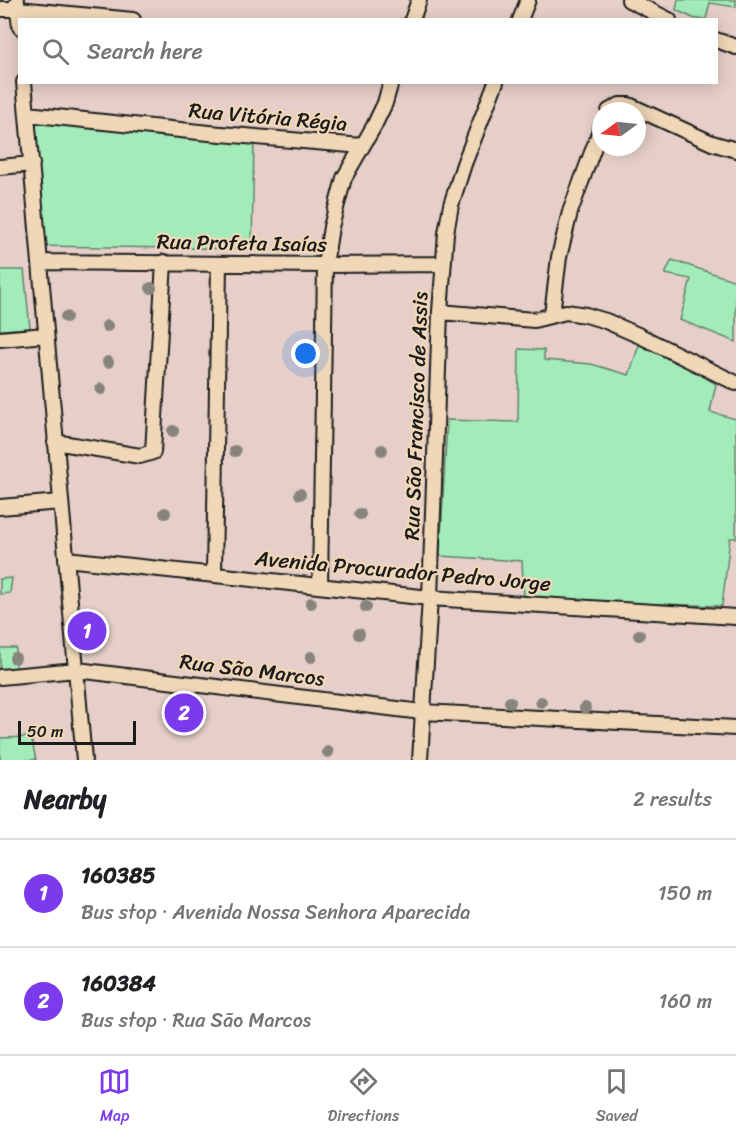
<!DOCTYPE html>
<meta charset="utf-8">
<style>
:root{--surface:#fff;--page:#f6f6f6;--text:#202124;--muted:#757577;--line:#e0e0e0;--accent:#7c3aed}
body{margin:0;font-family:Sriracha,sans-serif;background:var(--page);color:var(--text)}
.compass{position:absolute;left:592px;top:102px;width:54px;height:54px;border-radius:50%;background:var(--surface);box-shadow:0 3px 15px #0003;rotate:255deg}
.scale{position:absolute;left:18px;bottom:15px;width:118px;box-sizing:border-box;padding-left:6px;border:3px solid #1c1c1c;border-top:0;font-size:16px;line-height:21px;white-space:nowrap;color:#1c1c1c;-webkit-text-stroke:4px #f0d7b8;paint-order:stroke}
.you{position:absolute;left:306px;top:354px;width:21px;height:21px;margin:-15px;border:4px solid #fff;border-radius:50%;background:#1a73e8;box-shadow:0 0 0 9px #1a73e833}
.badge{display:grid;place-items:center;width:39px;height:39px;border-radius:50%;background:var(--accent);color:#fff;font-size:20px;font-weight:700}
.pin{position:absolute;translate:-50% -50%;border:3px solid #fff;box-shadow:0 2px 6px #0006}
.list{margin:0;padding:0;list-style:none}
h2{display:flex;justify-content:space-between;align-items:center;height:78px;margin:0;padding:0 24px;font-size:26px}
h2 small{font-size:20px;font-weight:400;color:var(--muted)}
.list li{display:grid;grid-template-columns:39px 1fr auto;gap:18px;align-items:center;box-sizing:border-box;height:108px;padding:0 24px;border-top:2px solid var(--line)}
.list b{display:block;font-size:22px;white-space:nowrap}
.list p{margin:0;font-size:20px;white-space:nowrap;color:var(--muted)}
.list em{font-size:20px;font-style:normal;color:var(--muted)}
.icon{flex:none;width:33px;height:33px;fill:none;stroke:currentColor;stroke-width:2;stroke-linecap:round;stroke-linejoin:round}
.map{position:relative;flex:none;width:736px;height:760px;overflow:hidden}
.search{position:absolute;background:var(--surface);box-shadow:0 3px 15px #0003;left:18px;right:18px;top:18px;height:66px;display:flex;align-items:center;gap:15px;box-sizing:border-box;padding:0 21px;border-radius:0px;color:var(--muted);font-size:22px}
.sheet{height:294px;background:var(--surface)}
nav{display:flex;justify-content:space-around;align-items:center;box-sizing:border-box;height:84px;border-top:2px solid var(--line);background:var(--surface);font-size:16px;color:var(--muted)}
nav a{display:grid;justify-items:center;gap:3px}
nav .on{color:var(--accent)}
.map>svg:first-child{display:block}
</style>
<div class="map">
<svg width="736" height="760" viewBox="0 0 736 760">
<rect width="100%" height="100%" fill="#e6cfc8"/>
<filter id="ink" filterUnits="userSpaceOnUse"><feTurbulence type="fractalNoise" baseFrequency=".0167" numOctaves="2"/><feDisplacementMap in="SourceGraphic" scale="12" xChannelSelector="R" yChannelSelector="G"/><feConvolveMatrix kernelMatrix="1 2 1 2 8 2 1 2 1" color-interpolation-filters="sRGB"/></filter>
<g filter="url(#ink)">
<path fill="#a3ecba" stroke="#60846b" stroke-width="1.5" d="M678,0H736V7L710,3L706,19H695L676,10Z
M25,114L254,137L252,249L37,246Z
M672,260L736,281V342L680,320L691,279L665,274Z
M0,270H24L30,328L0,330Z
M640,342L668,356L716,384L710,412L736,419V538H730L722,606L569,601L524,597L522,561L440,556L447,420L518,422L519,349L544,350V360L591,364L629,375Z
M12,578L10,593L0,594V579Z
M0,648H16V668L0,669Z
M31,737L36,760H0V738Z"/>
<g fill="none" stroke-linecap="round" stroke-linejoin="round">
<defs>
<path id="street" d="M629,0L669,20
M17,2L20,27
M0,9H18L133,20
M412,20L419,0
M520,20L528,0
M716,40L736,47
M24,82L84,760
M609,111L620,105H629L712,143L736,150
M27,114L209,133L362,146
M0,167L32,164
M40,262L325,265L443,264
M440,312L534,320L566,312L586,315L606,321L640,336L736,383
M552,314L559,257L570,212L601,128
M0,339L46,335
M55,442L140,456L153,452L164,262
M0,507L61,502
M66,559L430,598L736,617
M214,574L219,264
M320,586L325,265L331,227L344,178L374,126L385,103L391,82
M0,677L77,670L422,712L736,728
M420,760L430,598L440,312L446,233L451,205L464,164L496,82"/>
</defs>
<use href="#street" stroke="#1c1c1c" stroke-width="18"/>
<use href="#street" stroke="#f0d7b8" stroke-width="14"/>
</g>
<g fill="#86847b">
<circle cx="151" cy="288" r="6"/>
<circle cx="66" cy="317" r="6"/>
<circle cx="107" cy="326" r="6"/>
<circle cx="108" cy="362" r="6"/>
<circle cx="101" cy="389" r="6"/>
<circle cx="173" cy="431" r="6"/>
<circle cx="382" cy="450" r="6"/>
<circle cx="235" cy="451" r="6"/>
<circle cx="300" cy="494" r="6"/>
<circle cx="165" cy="513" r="6"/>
<circle cx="360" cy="514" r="6"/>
<circle cx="311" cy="603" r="6"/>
<circle cx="366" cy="607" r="6"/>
<circle cx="359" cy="634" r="6"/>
<circle cx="639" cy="635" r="6"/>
<circle cx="311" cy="657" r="6"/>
<circle cx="15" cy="658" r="6"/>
<circle cx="510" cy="702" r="6"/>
<circle cx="541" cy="702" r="6"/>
<circle cx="585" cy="708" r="6"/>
<circle cx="328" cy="752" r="6"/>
</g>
</g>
<g text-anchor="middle" stroke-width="4.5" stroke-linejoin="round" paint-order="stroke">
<g font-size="21" fill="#1c1c1c" stroke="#f0d7b8">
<text transform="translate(268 117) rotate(5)" y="7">Rua Vitória Régia</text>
<text transform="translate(242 243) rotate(1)" y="7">Rua Profeta Isaías</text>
<text transform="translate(416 416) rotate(-88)" y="7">Rua São Francisco de Assis</text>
<text transform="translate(403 571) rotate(5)" y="7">Avenida Procurador Pedro Jorge</text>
<text transform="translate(252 670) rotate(7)" y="7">Rua São Marcos</text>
</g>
</g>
</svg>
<svg class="compass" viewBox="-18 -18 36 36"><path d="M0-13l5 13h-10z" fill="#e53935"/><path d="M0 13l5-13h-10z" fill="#757577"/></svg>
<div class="scale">50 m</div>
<div class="you"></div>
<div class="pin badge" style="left:87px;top:631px">1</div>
<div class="pin badge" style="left:184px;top:713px">2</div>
<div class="search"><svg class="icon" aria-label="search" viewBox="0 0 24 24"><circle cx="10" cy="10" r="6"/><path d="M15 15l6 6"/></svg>Search here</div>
</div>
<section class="sheet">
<h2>Nearby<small>2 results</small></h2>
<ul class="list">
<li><span class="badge">1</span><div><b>160385</b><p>Bus stop · Avenida Nossa Senhora Aparecida</p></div><em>150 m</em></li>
<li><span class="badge">2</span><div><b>160384</b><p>Bus stop · Rua São Marcos</p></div><em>160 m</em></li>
</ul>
</section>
<nav>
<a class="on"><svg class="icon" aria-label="map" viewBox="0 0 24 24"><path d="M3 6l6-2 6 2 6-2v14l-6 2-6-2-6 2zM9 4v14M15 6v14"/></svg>Map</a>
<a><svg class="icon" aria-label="directions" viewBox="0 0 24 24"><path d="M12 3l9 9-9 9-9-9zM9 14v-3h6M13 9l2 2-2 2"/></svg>Directions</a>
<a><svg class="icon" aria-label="saved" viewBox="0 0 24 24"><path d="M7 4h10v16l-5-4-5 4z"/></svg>Saved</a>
</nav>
